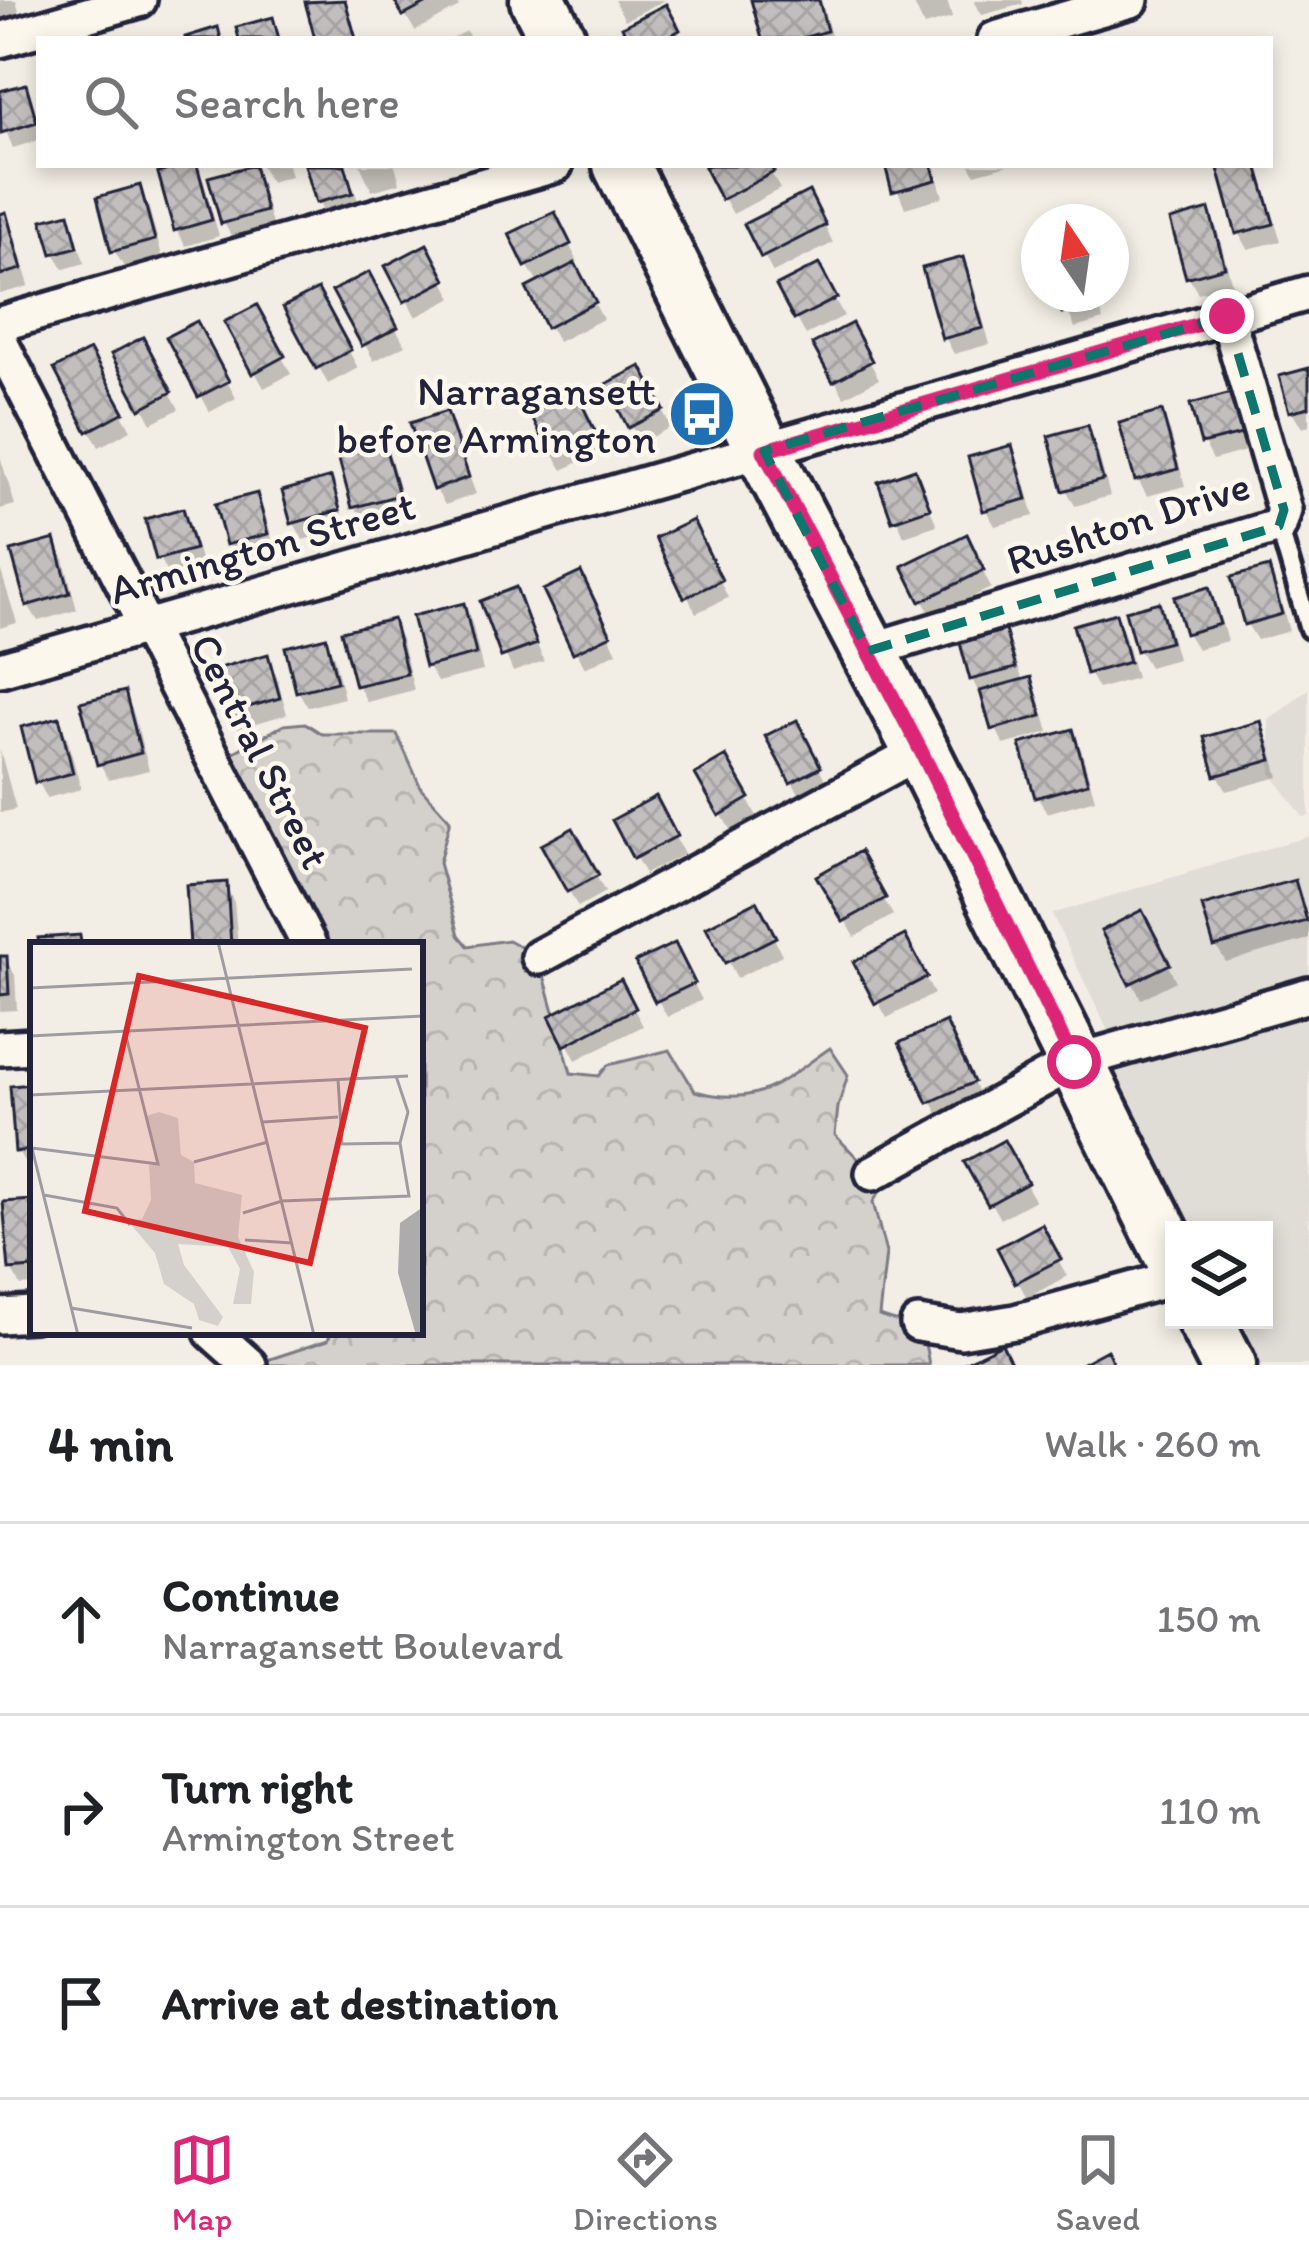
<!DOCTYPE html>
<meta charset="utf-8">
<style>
:root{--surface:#fff;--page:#f2f2f2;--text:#202124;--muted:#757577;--line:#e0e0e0;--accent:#db2777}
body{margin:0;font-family:Itim,sans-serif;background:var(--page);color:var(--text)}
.controls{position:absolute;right:36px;bottom:36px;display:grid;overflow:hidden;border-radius:0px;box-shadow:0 6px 18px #0003}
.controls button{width:108px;height:108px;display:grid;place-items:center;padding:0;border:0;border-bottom:3px solid var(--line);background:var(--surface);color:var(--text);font:60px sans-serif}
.compass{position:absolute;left:1021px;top:204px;width:108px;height:108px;border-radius:50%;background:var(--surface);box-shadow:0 6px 18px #0003;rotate:347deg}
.stop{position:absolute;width:36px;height:36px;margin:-27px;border:9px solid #db2777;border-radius:50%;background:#fff}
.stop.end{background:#db2777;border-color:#fff;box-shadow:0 3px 12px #0008}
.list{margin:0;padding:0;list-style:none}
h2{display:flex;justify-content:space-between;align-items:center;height:156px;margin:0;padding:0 48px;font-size:51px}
h2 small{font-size:39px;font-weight:400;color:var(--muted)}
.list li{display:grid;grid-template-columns:78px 1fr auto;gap:36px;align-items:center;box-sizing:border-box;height:192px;padding:0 48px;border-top:3px solid var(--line)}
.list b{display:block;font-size:45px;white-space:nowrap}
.list p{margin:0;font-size:39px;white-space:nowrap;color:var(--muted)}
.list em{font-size:39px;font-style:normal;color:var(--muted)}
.icon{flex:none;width:66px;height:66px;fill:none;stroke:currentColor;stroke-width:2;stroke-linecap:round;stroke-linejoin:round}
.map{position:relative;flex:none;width:1309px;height:1365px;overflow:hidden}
.search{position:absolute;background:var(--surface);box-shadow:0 6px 18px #0003;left:36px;right:36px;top:36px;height:132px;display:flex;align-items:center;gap:30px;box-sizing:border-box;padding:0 42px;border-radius:0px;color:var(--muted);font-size:45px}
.sheet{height:732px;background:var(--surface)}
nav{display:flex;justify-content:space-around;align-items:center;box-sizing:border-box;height:168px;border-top:3px solid var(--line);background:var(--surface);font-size:33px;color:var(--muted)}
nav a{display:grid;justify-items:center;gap:6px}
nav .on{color:var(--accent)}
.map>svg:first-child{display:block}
</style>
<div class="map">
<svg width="1309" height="1365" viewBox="0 0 1309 1365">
<defs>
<pattern id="forest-crowns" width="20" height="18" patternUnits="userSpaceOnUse" patternTransform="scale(3)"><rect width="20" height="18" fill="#d4d1cc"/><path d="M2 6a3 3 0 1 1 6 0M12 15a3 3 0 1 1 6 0" fill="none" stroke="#b6b3b0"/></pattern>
<pattern id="building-cross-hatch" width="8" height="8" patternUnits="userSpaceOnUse" patternTransform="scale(3)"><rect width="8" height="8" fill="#c2bebe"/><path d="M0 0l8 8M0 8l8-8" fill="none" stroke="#a6a3a4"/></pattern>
</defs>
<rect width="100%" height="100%" fill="#f2eee5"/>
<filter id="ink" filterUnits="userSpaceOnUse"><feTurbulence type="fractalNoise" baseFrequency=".00833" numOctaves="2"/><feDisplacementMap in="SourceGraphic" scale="24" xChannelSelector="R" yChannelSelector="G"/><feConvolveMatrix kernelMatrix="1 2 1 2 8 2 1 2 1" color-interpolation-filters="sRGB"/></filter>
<g filter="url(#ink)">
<path fill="#e0dcd6" d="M1309,689V816L1303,817L1271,773L1269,720Z
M1309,836V1365H1229L1206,1320H1264V1230H1174L1088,1081L1122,1060L1052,914Z"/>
<path fill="url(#forest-crowns)" stroke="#7b7a84" stroke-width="3" d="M305,723L322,734H397L421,788L450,820L439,863L459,935L468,946L508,940L539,957L571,1073L599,1076L608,1065L670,1050L695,1091C759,1108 779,1083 830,1048L848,1075L838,1107L835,1135L884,1185L873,1202L886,1253L879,1316C922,1332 920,1311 929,1365H252L328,1340L331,1332H420V945H309L223,758L284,725Z"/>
<path fill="#0003" d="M0,0H16L23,24L0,30Z
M322,0H344L358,39H318L308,4Z
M397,0H455L459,7L415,31Z
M614,0H665L625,20Z
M755,0H821L832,39H765Z
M912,0H947L952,18L924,26Z
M973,0H1022L1023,4L982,15Z
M665,8L682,39H631Z
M466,31L471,39H450Z
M25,87L39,122V140L13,148L0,117V94Z
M195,165L204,182L219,236L186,246L176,230Z
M261,165H288L291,176L270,182Z
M308,165H346L361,210L328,219L318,202Z
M360,165H395L400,183L372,191Z
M715,165H767L780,189L733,214L708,169Z
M888,165H934L943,197L905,208Z
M970,165H1008L975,174Z
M1223,165H1257L1281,241L1248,249L1239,233Z
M252,168L261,184L273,228L233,239L224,223Z
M139,189L148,205L162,256L124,267L114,250Z
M817,211L833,243L773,273L748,225Z
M1208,213L1217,229L1232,284L1198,293L1189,277Z
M4,216L14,232L29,286L0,294V217Z
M68,216L85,263L64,269L54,253Z
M563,232L578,262L573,264L603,319L558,342L530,290L539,285L527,265Z
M426,248L453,298L416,317L389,267Z
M961,260L971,277L990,344L954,354L945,337Z
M818,268L844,316L806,335L797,319Z
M367,276L405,345L374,361L336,292Z
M317,292L358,368L328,384L287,308Z
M1060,294H1096L1103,320L1075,328Z
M256,309L291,374L264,388L228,323Z
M196,325L236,398L210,412L170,338Z
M851,327L879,379L844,397L816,345Z
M142,341L179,409L152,423L116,355Z
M89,354L131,430L99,447L58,371Z
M1309,371V426L1302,428L1292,411L1283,378Z
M610,385L650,386L671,427L640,443Z
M1229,397L1239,413L1249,450L1213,460L1204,443Z
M583,411L603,450L563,470L553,454Z
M446,414L476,494L445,505L435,488Z
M1160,415L1170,431L1185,486L1147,496L1138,480Z
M1087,428L1096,445L1110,496L1075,506L1066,489Z
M382,443L391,459L406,512L364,523L355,507Z
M1011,449L1020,465L1034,516L995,526L986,510Z
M0,456L15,505L0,509Z
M914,473L937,525L904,536L882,484Z
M330,481L347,527L303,540L294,523Z
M255,497L265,513L275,550L238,561L229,544L219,507Z
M182,511L191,528L202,566L168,575L159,558Z
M659,540H701L728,598L696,613Z
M54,542L64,559L77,610L38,621L28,605Z
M975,555L991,588L932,616L922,600Z
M0,568L17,623L0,628Z
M1267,571L1277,587L1289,631L1257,640L1247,624Z
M1208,590L1217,607L1227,641L1197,649L1187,633Z
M514,591L544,661L513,672L484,603Z
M589,593L617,652L585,668L576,651Z
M463,606L472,623L483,671L437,682L428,666Z
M1158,606L1167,622L1177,659L1149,667L1139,650L1129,614Z
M1114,617L1124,633L1136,678L1098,689L1089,673Z
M392,622L401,639L414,690L367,702L358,685Z
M1004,634L1013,650L1023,682L1030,680L1039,697L1049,732L1004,745L972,679Z
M325,641L334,657L344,698L308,707L298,691Z
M266,657L276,674L287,714L237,729L227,712Z
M124,694L133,711L149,770L109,780L100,764Z
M57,720L67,737L81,789L47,798L38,781Z
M796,724L828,785L802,798L792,782Z
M1260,724L1269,741L1279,777L1227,791L1218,775Z
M1071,733L1081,749L1095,799L1047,813L1037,796Z
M0,750L16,809L0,813Z
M725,760L757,816L731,831L699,775Z
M655,800L684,854L645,874L616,821Z
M572,832L605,892L578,907L545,846Z
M858,855L893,915L855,937L820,877Z
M1294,884L1309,921V939L1226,962L1216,946Z
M225,885L234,902L238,945H193Z
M766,921L782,955L737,978L711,928Z
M1150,930L1176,981L1141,999L1106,932Z
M904,939L934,994L887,1018L857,963Z
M0,959H5L15,975L17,1010L0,1011Z
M683,963L702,1000L667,1017L639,964Z
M620,983L643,1026L576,1060L553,1017Z
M954,1042L981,1099L940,1118L903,1045Z
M33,1087V1167L28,1168L18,1151Z
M1003,1144L1035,1200L1000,1219L968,1163Z
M33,1203V1285L21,1286L11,1269Z
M1041,1228L1067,1276L1027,1298L1001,1249Z"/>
<path fill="url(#building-cross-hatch)" stroke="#22223b" stroke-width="3" d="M345,0L356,39H315L305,2Z
M394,0H433L403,16Z
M751,0H819L827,31L799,39H762Z
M666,4L680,30L664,39H628L622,27Z
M273,17L279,39H239L236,27Z
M218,27L221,39H185V37Z
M26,84L37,122L1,133L0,91Z
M184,165H197L212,220L174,231L158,173Z
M254,165L266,211L221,224L208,177Z
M305,165H345L353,193L316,203Z
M709,165H770L774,172L721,200L704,167Z
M885,165H932L936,180L892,192Z
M1217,165H1257L1274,224L1236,234Z
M140,185L155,240L111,252L97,197Z
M809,191L826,225L761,258L744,224Z
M1209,209L1225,267L1186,278L1170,220Z
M6,212L22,269L0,275V214Z
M555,212L571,244L525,267L509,234Z
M69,213L78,247L52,254L42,220Z
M427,244L446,280L404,302L385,266Z
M963,257L983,328L942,339L922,268Z
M575,263L596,302L546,328L526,288Z
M819,264L837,298L794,320L776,286Z
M369,272L398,327L362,346L332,291Z
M318,289L351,350L316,369L283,307Z
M1057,294H1094L1096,303L1062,313Z
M257,305L285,356L252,374L224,322Z
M197,321L229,381L198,397L166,337Z
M852,323L872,361L833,382L812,344Z
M143,337L172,392L140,409L111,354Z
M90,350L124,412L87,432L54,369Z
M641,366L664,410L628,428L606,384Z
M1309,368V407L1289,412L1279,376Z
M575,390L596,433L551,455L530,414Z
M1231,393L1242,434L1201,444L1190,404Z
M447,411L469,477L433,490L410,423Z
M1162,411L1178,469L1135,481L1119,423Z
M1088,425L1103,480L1063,491L1048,436Z
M383,439L399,495L352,508L337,452Z
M1012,445L1027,499L983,511L968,457Z
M915,469L930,508L892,521L878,482Z
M331,477L340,510L291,524L282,491Z
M257,493L268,534L226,545L215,504Z
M183,508L195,549L156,560L145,519Z
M693,520L722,580L684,598L655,538Z
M967,534L984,570L920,602L902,566Z
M55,539L70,593L26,606L11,551Z
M1269,567L1282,614L1244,625L1231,577Z
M581,572L611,635L573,653L543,590Z
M516,587L537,644L501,657L480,601Z
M1209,587L1220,624L1185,634L1174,597Z
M1159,602L1170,642L1136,651L1125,611Z
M464,603L476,654L425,667L412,616Z
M1116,613L1129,662L1086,674L1073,625Z
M393,619L407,674L355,686L341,631Z
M1005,630L1016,668L970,680L960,643Z
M326,637L337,682L296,692L285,647Z
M268,654L280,698L224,714L212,670Z
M1031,677L1042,716L991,730L980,691Z
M125,691L141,753L97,765L80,702Z
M59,717L73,773L35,783L21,727Z
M797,720L821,767L790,783L765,736Z
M1261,721L1272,760L1215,776L1204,737Z
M1073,729L1088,783L1035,798L1020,744Z
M726,756L750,798L719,816L695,774Z
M656,796L677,836L633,859L612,820Z
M573,828L599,875L567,892L541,845Z
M860,851L886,898L843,922L816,876Z
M1295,880L1307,921L1214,947L1202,906Z
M227,882L231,945H190L186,885Z
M757,901L776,937L725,963L706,927Z
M1142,910L1170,964L1129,984L1101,931Z
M80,935L81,945H39L38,938Z
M905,935L927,977L875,1004L853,962Z
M675,943L695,983L655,1002L635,962Z
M0,956H7L9,994L0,995Z
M621,979L636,1008L564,1046L549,1016Z
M946,1022L974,1082L928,1103L899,1043Z
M33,1084V1150L15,1152L10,1086Z
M1004,1140L1028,1183L988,1205L964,1162Z
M33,1200V1268L9,1270L3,1202Z
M1042,1224L1061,1259L1015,1283L997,1248Z
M1002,1344L1012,1365H960Z
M1107,1350L1114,1365H1079Z"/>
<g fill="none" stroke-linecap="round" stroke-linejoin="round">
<defs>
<path id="lane" d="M1279,526L1309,629"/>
<path id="street" d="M995,39L1131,0
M0,40L139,0
M0,324L555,165
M0,342L309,945
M868,651L1279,526L1284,510L1227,316
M0,669L1309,293
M539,957L921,751
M0,1048L33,1046
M873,1173L1074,1062L1309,995
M0,1316L33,1314
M918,1324L961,1331L1015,1322L1174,1278
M212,1332L249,1365"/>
<path id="primary" d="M538,0L558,39
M621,165L764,451L921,751L1174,1259
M1205,1320L1228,1365"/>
</defs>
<use href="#lane" stroke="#22223b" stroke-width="26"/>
<use href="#street" stroke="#22223b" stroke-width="42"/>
<use href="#primary" stroke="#22223b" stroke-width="63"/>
<use href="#lane" stroke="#fbf7ec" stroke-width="16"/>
<use href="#street" stroke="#fbf7ec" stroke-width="33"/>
<use href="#primary" stroke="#fbf7ec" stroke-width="54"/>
</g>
</g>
<g fill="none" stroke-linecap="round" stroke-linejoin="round" filter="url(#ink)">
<path stroke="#db2777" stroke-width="15" d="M1074,1062L921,751L764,451L1227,316"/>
</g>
<path fill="none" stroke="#0f766e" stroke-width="9" stroke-dasharray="24 15" stroke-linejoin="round" d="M1227,316L1284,510L1279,526L868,651L764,451Z"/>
<defs>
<symbol id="bus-disc" viewBox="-11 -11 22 22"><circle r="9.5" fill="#1f6fb2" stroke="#fbf7ec"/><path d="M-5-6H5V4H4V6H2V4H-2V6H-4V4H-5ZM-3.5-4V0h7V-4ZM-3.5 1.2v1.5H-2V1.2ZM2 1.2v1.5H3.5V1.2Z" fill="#fff"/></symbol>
</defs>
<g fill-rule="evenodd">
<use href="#bus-disc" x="664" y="376" width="76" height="76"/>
</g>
<g text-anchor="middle" stroke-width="9" stroke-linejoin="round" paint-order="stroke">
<g font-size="42" fill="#22223b" stroke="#fbf7ec" text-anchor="end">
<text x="656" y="405">Narragansett<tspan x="656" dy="48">before Armington</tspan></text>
</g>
<g font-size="42" fill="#22223b" stroke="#fbf7ec">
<text transform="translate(1128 522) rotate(-18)" y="15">Rushton Drive</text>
<text transform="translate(262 547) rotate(-16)" y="15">Armington Street</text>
<text transform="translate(261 751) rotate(63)" y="15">Central Street</text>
</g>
</g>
<g transform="translate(30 942)">
<rect width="393" height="393" fill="#f2eee5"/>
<path d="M129,170L148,176L151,213L164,220L165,241L212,253L208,295L224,330L221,362H203L210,327L198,305L148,302L154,323L193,375L188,384L169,378L164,362L134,342L125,311L98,279L112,277L121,258L119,223L127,222L116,174Z" fill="#d4d1cc"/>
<path d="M393,265V393H386L368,331L370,281Z" fill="#aeabad"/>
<path fill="none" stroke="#9f9ca1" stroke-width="3" d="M188,0L284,393M0,46L382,27M0,94L393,74M308,137L312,202L370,201M0,153L378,134M233,180L308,175M0,198L48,393M2,206L128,222L95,90M164,220L238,200M14,253L87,266L100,283M213,271L252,259L379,254L370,201L378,170L366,134M215,298L262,301M41,366L162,386"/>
<path fill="#d62828" fill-opacity="0.15" stroke="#d62828" stroke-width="6" d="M109,34L335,86L280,321L55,269Z"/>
<rect width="393" height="393" fill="none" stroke="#22223b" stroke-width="6"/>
</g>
</svg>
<div class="controls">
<button><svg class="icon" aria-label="layers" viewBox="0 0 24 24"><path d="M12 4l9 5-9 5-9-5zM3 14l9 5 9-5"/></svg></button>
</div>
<svg class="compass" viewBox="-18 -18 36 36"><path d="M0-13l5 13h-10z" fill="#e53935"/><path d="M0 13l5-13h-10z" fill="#757577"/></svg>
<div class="stop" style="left:1074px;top:1062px"></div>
<div class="stop end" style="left:1227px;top:316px"></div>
<div class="search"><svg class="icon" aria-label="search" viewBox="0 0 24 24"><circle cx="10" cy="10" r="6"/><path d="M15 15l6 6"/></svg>Search here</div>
</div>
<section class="sheet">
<h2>4 min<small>Walk · 260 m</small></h2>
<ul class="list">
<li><svg class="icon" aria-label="ahead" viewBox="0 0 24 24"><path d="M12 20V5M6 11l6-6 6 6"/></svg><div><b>Continue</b><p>Narragansett Boulevard</p></div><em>150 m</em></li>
<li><svg class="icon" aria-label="right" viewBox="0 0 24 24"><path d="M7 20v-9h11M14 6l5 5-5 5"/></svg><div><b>Turn right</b><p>Armington Street</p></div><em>110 m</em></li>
<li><svg class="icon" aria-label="arrive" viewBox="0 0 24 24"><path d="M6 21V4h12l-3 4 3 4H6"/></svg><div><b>Arrive at destination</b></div></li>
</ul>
</section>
<nav>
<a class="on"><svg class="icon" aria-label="map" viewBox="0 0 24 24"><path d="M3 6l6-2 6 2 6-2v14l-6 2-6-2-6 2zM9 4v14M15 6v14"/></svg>Map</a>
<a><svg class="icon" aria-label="directions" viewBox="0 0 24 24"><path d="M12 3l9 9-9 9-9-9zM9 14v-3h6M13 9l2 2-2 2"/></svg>Directions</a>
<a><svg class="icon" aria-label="saved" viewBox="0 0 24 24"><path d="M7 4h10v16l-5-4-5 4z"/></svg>Saved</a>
</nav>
